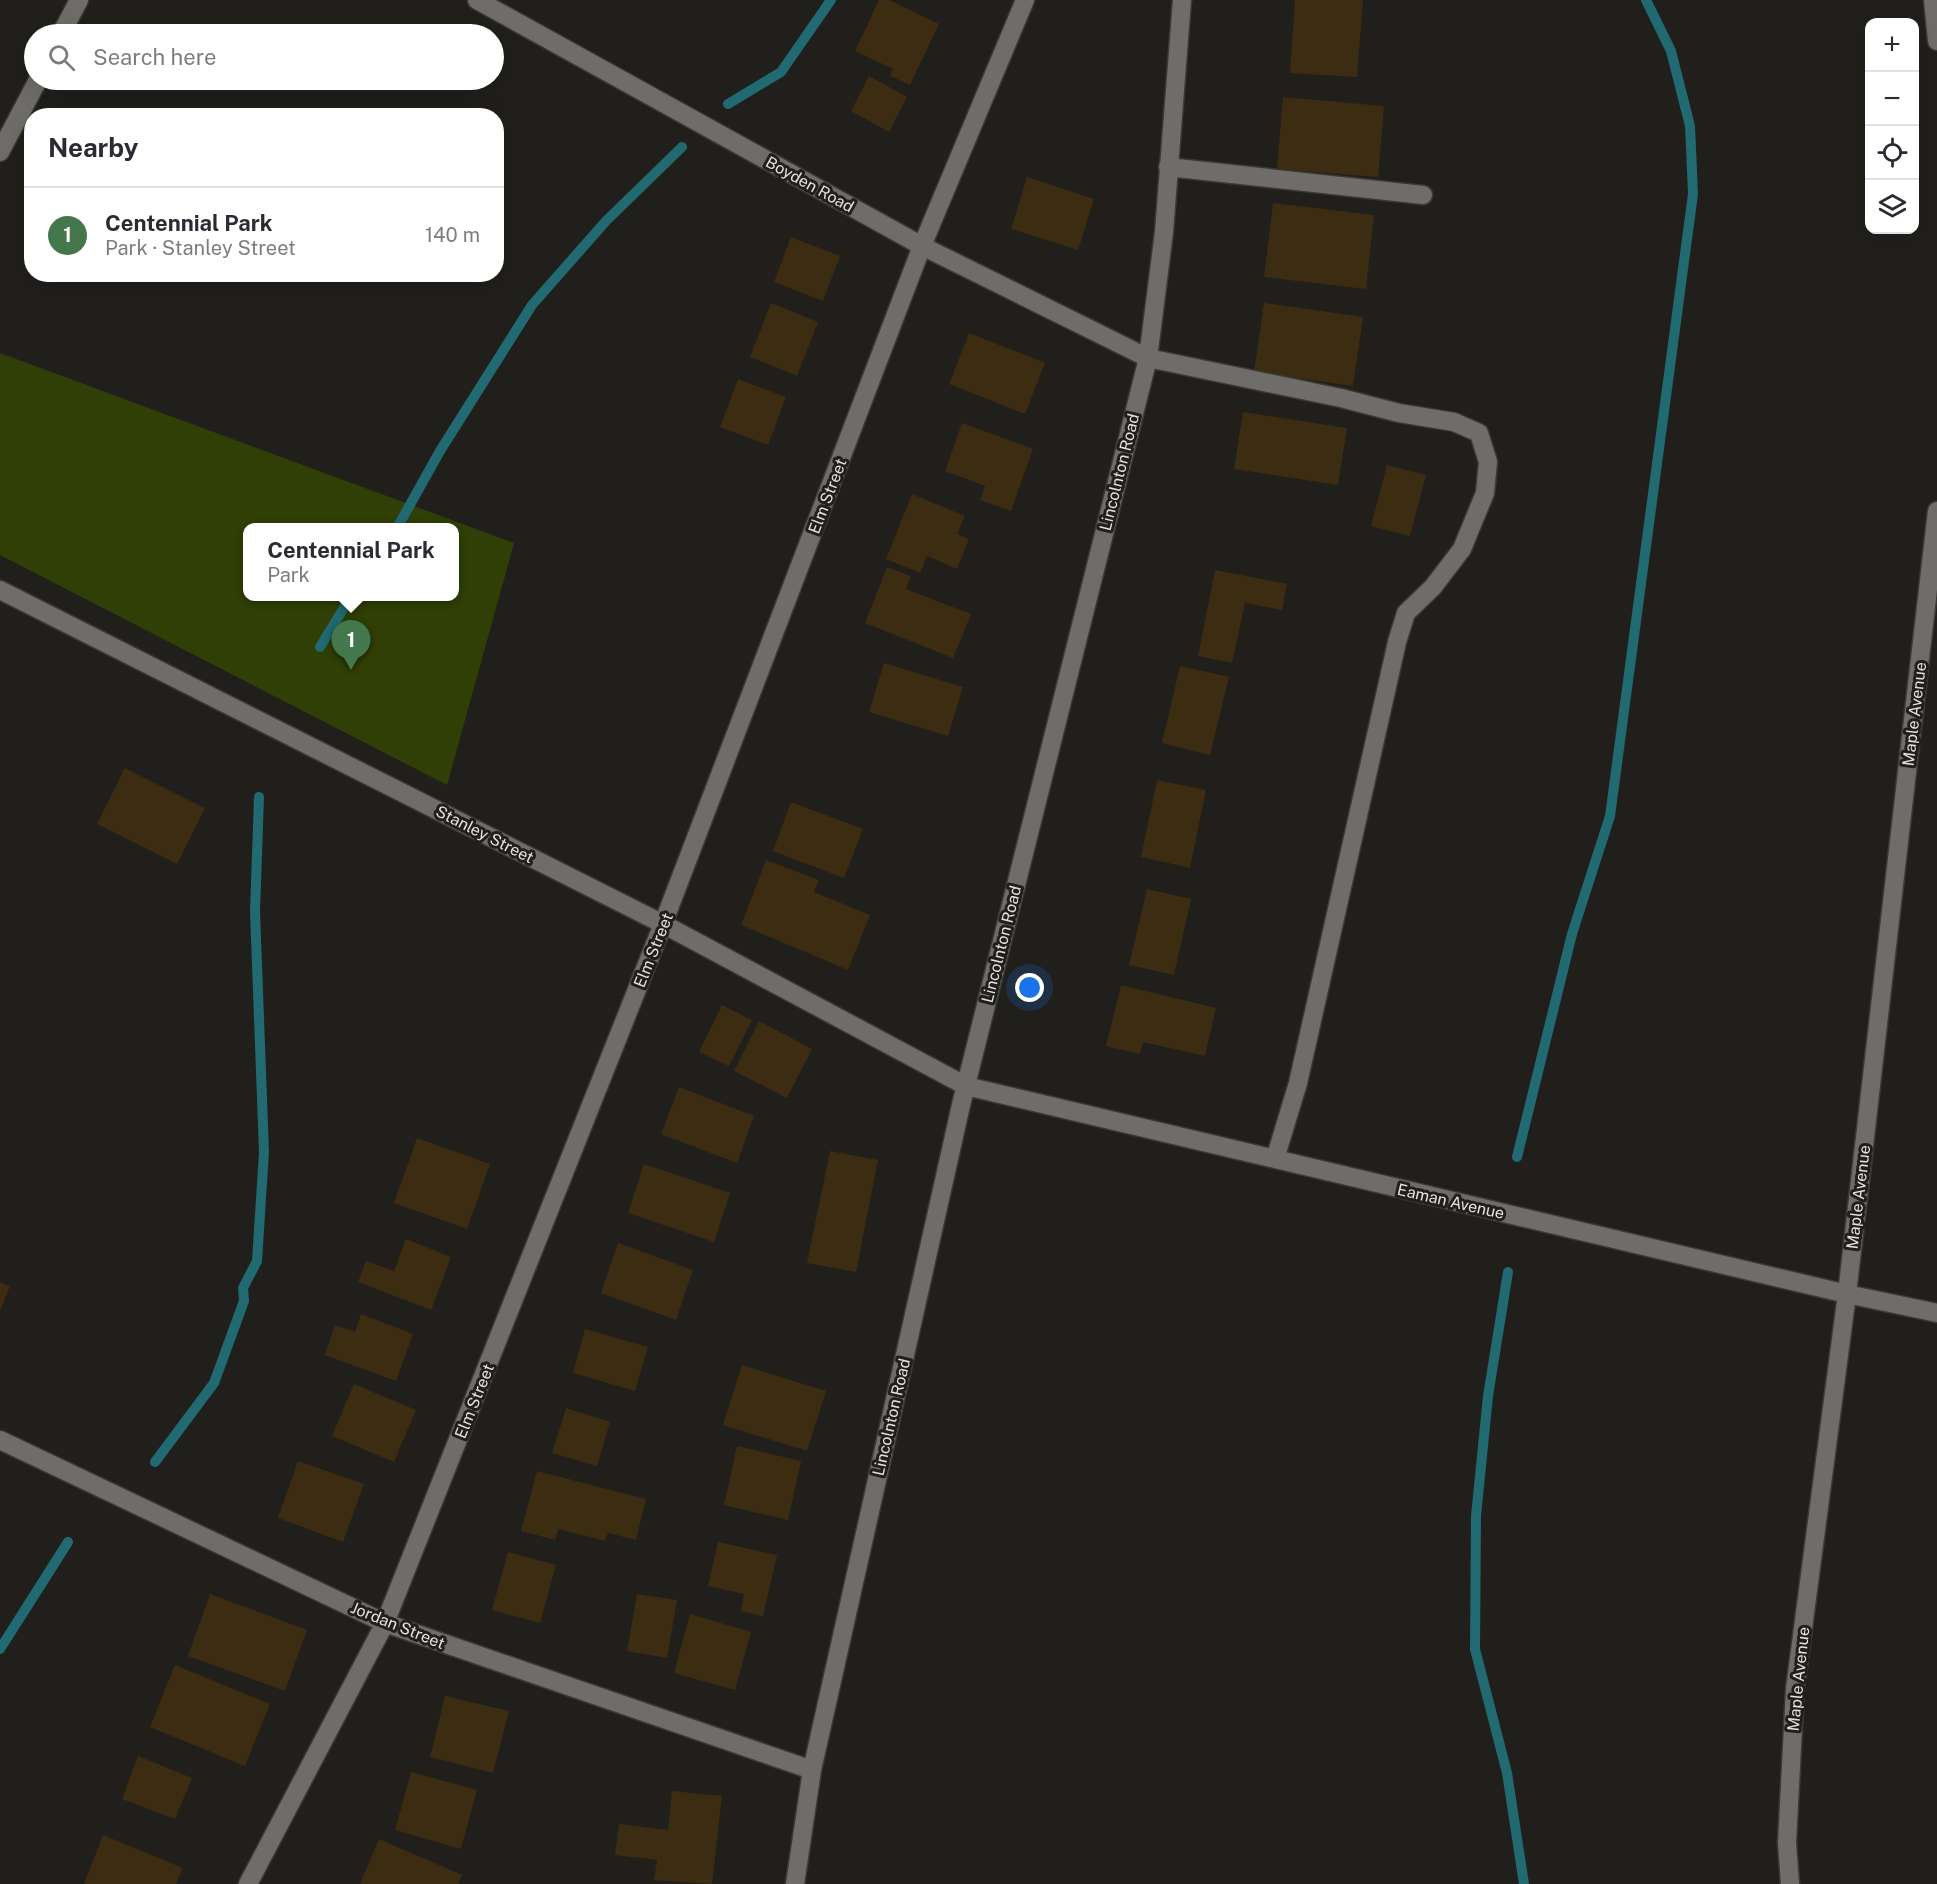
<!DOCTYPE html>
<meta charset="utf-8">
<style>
:root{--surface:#fff;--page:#f7f7f7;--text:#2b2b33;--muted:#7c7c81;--line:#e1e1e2;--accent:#44774b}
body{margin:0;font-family:"Public Sans",sans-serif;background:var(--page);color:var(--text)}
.controls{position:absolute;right:18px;top:18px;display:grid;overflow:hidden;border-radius:12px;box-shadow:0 6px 24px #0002}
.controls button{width:54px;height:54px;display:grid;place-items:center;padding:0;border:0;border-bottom:2px solid var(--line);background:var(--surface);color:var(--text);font:30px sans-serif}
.you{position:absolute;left:1030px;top:988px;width:21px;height:21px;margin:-15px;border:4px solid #fff;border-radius:50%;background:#1a73e8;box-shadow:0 0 0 9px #1a73e833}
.badge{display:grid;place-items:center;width:39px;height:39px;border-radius:50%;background:var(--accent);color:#fff;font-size:20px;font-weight:700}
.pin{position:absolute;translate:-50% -50px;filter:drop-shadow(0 2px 3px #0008)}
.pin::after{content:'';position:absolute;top:32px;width:21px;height:18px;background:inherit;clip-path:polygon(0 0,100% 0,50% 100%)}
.popup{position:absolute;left:243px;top:523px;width:216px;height:78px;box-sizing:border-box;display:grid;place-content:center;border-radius:12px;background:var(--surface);filter:drop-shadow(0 2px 4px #0005);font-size:20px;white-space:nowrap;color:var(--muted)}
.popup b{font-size:22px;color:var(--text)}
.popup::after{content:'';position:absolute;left:50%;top:100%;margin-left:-12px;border:12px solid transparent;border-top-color:var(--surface)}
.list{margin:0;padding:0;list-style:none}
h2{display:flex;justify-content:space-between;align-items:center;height:78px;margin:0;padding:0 24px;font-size:26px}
h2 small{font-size:20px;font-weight:400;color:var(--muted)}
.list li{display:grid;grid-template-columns:39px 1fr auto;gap:18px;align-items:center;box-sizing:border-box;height:96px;padding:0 24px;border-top:2px solid var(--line)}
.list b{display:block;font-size:22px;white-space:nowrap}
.list p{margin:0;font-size:20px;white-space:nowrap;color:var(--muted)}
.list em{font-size:20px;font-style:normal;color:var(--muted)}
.icon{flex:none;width:33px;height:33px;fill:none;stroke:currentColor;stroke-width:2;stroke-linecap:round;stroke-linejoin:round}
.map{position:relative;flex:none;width:1937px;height:1884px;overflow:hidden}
.search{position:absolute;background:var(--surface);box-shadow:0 6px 24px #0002;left:24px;top:24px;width:480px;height:66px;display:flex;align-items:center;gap:15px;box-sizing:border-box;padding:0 21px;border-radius:33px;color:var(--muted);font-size:22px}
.panel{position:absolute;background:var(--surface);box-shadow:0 6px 24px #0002;left:24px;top:108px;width:480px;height:174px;border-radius:24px}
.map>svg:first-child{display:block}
</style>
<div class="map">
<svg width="1937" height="1884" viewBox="0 0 1937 1884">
<rect width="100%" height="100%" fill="#211f1c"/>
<path fill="#303f05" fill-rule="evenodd" d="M0,353L514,543L447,785L0,555ZM248,528H454V596H248Z"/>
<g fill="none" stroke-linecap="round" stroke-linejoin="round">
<path stroke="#216a71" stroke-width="10" d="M728,104L781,72L831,0
M397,528L440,451L532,305L606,221L682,147
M320,647L351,596
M1517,1157L1572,934L1610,816L1693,194L1690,126L1671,51L1646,0
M1508,1272L1488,1396L1476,1516L1475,1649L1507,1773L1524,1884
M155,1462L214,1383L244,1301L243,1288L257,1261L264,1152L255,911L259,797
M0,1649L68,1542"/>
</g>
<path fill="#3c2c11" d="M879,0H889L939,24L910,85L890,76L893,69L855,51Z
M1295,0H1363L1357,77L1290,73Z
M869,76L907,97L889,132L851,111Z
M1283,97L1384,106L1378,177L1277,169Z
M1027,177L1094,199L1078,250L1011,229Z
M1273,203L1374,215L1366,289L1264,277Z
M791,237L840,256L823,301L774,282Z
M771,303L818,322L797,376L750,357Z
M1264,303L1363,317L1353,386L1254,372Z
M969,333L1045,363L1025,414L949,384Z
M738,379L786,397L768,445L720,427Z
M1243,412L1347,428L1338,485L1234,469Z
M962,423L1033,449L1011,511L980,500L985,486L945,471Z
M1387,465L1426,475L1410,536L1371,526Z
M912,494L965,516L957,534L969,539L957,569L927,556L920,573L886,559Z
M887,567L911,576L906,589L971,614L953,658L865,623Z
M1215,570L1287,584L1282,610L1245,603L1232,663L1198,656Z
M884,663L963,687L948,736L869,712Z
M1180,666L1229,677L1210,755L1162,743Z
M125,768L205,808L177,864L97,824Z
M1157,780L1206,790L1190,868L1141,857Z
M791,802L863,829L844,878L773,851Z
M766,860L819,880L814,892L870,915L848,970L741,925Z
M1147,889L1191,899L1174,975L1129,965Z
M1121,985L1216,1008L1205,1056L1143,1042L1140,1054L1106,1046Z
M722,1005L752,1020L729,1066L699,1052Z
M759,1021L812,1049L787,1098L734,1071Z
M679,1087L754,1116L737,1163L661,1134Z
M417,1138L490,1164L467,1229L394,1203Z
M830,1151L878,1160L856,1272L807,1263Z
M644,1164L730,1193L714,1242L628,1213Z
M406,1239L451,1257L431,1310L358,1282L366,1261L394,1271Z
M618,1243L693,1270L676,1320L601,1293Z
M0,1282L10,1286L0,1311Z
M361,1314L413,1334L396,1381L325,1355L335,1325L355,1332Z
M585,1329L648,1347L635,1391L573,1373Z
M742,1365L826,1391L807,1451L723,1425Z
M354,1384L416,1410L394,1462L332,1436Z
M566,1408L610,1422L597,1466L552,1453Z
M737,1446L801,1461L788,1520L724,1505Z
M298,1461L364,1484L343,1542L278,1518Z
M537,1471L646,1499L636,1540L608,1533L605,1541L558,1529L555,1540L521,1531Z
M718,1542L777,1555L763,1616L741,1611L744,1594L708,1586Z
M508,1552L556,1565L540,1623L492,1610Z
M210,1594L307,1630L285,1691L188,1656Z
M637,1594L677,1600L667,1658L627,1651Z
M690,1614L751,1632L735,1690L674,1673Z
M175,1665L270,1704L245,1766L150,1727Z
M445,1696L509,1711L493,1773L430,1757Z
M138,1756L192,1778L175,1819L122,1799Z
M411,1772L477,1790L461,1849L395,1830Z
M672,1791L722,1796L712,1884L654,1880L657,1860L615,1855L619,1824L668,1830Z
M103,1835L183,1868L176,1884H84Z
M379,1839L462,1875L458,1884H360Z"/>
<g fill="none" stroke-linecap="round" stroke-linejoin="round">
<defs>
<path id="minor" d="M477,0L922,246L1148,358L1341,398L1399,413L1454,422L1479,433L1488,462L1485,493L1462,549L1433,587L1406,613L1397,642L1298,1083L1275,1159
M1933,0L1937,41
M61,34L79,0
M0,152L38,80
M1168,167L1423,195
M0,590L663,924L966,1086L1847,1294L1937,1313
M0,1440L385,1623L812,1770
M248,1884L385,1623L663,924L922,246L1025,0
M795,1884L812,1770L961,1105L1148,358L1164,232L1182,0
M1790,1884L1787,1843L1795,1689L1847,1294L1937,511"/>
</defs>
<use href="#minor" stroke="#3a3936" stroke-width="21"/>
<use href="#minor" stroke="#6f6d69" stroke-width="18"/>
</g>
<g text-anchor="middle" stroke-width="6" stroke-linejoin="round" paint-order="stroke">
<g font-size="16" fill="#e2e1df" stroke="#211f1c">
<text transform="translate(810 184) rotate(29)" y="6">Boyden Road</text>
<text transform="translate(1119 472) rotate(-76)" y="6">Lincolnton Road</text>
<text transform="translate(827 496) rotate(-69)" y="6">Elm Street</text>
<text transform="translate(1914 714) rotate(-83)" y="6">Maple Avenue</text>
<text transform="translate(485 834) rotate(27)" y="6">Stanley Street</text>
<text transform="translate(1001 944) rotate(-76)" y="6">Lincolnton Road</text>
<text transform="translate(653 950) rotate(-68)" y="6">Elm Street</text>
<text transform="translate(1858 1197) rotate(-83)" y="6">Maple Avenue</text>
<text transform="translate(1451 1201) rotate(13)" y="6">Eaman Avenue</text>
<text transform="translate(474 1401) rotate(-68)" y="6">Elm Street</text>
<text transform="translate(891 1417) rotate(-77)" y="6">Lincolnton Road</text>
<text transform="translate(398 1625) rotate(22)" y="6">Jordan Street</text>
<text transform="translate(1798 1679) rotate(-84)" y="6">Maple Avenue</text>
</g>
</g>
</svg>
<div class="controls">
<button>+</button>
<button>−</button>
<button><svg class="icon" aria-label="locate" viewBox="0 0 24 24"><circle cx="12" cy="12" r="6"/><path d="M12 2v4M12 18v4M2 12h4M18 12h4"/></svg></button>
<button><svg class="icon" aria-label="layers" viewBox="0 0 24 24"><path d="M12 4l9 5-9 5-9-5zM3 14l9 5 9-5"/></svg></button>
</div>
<div class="you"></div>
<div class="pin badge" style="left:351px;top:670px">1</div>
<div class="popup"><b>Centennial Park</b>Park</div>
<div class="search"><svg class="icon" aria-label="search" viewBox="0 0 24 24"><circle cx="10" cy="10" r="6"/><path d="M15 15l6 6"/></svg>Search here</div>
<section class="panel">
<h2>Nearby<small></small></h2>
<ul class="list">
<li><span class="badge">1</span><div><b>Centennial Park</b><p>Park · Stanley Street</p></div><em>140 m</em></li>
</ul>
</section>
</div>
